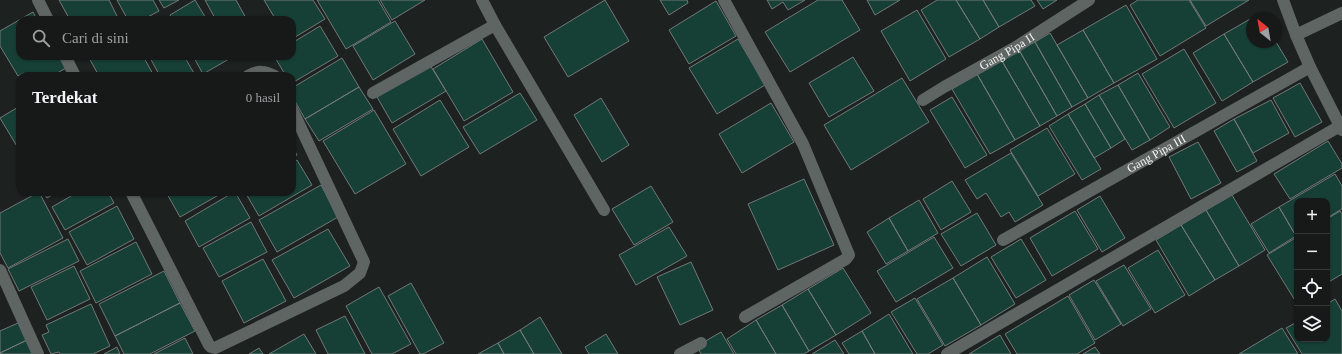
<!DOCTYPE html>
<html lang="id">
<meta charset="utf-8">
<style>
:root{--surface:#161918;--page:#232625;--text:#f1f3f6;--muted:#9ea0a2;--line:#353837}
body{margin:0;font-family:"Times New Roman",serif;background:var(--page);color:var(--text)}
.controls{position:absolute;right:12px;bottom:12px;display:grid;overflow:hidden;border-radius:8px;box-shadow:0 1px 3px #0004}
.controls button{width:36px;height:36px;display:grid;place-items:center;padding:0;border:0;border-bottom:1px solid var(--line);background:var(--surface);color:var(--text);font:20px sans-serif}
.compass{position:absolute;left:1246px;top:12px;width:36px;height:36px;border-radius:50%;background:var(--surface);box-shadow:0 1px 3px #0004;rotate:329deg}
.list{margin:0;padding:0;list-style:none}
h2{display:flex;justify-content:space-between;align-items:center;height:52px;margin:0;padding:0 16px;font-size:17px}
h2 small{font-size:13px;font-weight:400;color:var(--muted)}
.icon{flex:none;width:22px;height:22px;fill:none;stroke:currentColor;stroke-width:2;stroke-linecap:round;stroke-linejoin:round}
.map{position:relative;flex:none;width:1342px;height:354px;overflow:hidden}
.search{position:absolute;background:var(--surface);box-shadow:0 1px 3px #0004;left:16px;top:16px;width:280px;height:44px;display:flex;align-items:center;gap:10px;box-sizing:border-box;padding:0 14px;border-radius:12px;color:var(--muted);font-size:15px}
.panel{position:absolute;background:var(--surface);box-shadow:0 1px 3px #0004;left:16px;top:72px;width:280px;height:124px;border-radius:12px}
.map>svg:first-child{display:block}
</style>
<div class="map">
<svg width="1342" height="354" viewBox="0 0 1342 354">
<rect width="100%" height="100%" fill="#1d2120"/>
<path fill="#164036" stroke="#727876" d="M59,0H109L119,20H70Z
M117,0H153L159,11L142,20H128Z
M159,0H179L164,8Z
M195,0L207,20H173L170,15Z
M205,0H236L247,20H216Z
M264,0H313L325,19L292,39V20H276Z
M317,0H378L391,22L346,49Z
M380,0H425L392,20Z
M605,0L629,41L568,77L544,37Z
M660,0H687L688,3L669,15Z
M767,0H805L788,10L783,2L772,9Z
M818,0H842L860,30L790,72L765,32Z
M867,0H900L875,15Z
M937,0H956L980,39L949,57L921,10Z
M956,0H983L999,27L980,39Z
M983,0H1031L1035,6L999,27Z
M1037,0H1057L1043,9Z
M1138,0H1189L1206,28L1160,56L1130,5Z
M1190,0H1249L1206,26Z
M716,1L736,36L689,64L669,30Z
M1126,5L1157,59L1114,83L1083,30Z
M917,10L946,59L910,81L881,31Z
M33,12L37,20H20V56H59L66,68L52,76H26L24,73L18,76L0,46V31Z
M1259,14L1261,18H1252V42H1276L1288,62L1253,82L1224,34Z
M395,21L415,54L373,80L353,46Z
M320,26L338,56L292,83V76H286L274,56H292V43Z
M1083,30L1114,83L1088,98L1057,45Z
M1050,33L1088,98L1072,107L1035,42Z
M1224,34L1253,82L1222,101L1193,53Z
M482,39L513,92L464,121L433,69Z
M738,39L765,85L717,114L689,68Z
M1035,42L1072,107L1057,116L1019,50Z
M1184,49L1216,103L1174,128L1142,74Z
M1019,50L1057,116L1040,126L1002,61Z
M88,56H143L154,76H99Z
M149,56H184L195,75L192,76H160Z
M193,56H228L229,59L203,74Z
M853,57L874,91L829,117L809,83Z
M342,58L359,87L305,119L292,96V88Z
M1002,61L1040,126L1015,140L977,74Z
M430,65L446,91L392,123L377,97Z
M1138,73L1170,127L1150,140L1118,85Z
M977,74L1015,140L990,154L952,89Z
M902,78L929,122L851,170L824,125Z
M1300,83L1322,122L1295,137L1273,98Z
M1118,85L1150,140L1132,150L1099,95Z
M359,87L373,109L319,141L305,119Z
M520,93L537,120L480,154L463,127Z
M1099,95L1125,139L1111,148L1085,104Z
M952,97L987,155L965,168L930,110Z
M601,98L629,145L602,162L574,115Z
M440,100L469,147L421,176L393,129Z
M1271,100L1289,133L1253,153L1234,119Z
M771,103L794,142L742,173L719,134Z
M1085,104L1111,148L1094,158L1068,114Z
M20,106V147L18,148L0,118Z
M374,110L406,164L355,194L323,141Z
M1068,114L1101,169L1082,180L1049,126Z
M1234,119L1257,161L1237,172L1214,131Z
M1047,128L1075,174L1038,196L1010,150Z
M1328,141L1342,164V168L1290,199L1274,174Z
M1198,142L1221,183L1191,199L1169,157Z
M292,146L297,155L292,158Z
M1011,153L1043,205L1015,222L1009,212L1001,217L986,193L977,199L965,180Z
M297,160L312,185L259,216L245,192H292V163Z
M1335,174L1342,186V209L1327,218V201H1297L1296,236L1279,207Z
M804,179L834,245L778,270L748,204Z
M952,181L971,212L941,230L923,199Z
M321,185L338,217L277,252L259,220Z
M651,186L673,222L634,245L612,209Z
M39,192L63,238L8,268L0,253V213Z
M43,192H58L47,198Z
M78,192H108L114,203L65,230L52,207Z
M166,192H224L180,217Z
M234,192H235L250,218L199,247L185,221Z
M1232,195L1265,250L1239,266L1206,210Z
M1100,196L1125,238L1102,252L1077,210Z
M919,200L938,233L908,251L889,218Z
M117,206L134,239L87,265L69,232Z
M1279,207L1296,236L1269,253L1251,224Z
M1206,210L1239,266L1215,280L1181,225Z
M1075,211L1098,249L1052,276L1030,238Z
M1340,211L1342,214V274L1327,283V219Z
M977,213L996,245L961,266L941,234Z
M889,218L908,251L886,264L867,232Z
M251,222L267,252L219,277L203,248Z
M1181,225L1215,280L1189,296L1156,240Z
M669,227L687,256L636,285L619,255Z
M328,229L350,266L294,298L272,260Z
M934,237L953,268L896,302L877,271Z
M1297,237V301L1296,302L1267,255Z
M68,239L79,261L19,291L8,269Z
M1021,239L1046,280L1016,298L991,257Z
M136,242L152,274L96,303L80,271Z
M1158,250L1185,295L1155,313L1128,268Z
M987,257L1015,304L981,325L953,278Z
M263,259L286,301L244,323L222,281Z
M691,262L713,310L680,325L657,277Z
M1124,265L1151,309L1123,326L1096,281Z
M74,266L90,299L47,320L31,287Z
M843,268L871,313L836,335L808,289Z
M164,271L180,303L115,336L99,304Z
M953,278L981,325L945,346L917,299Z
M1094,280L1121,324L1095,340L1069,295Z
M411,283L444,343L423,354H420L388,296Z
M379,287L411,344L392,354H372L346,306Z
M808,289L836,335L809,351L782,305Z
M1068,296L1095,343L1077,354H1017L1005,334Z
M915,298L943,345L928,354H917L891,312Z
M1335,299L1342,311V354H1302L1286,328L1297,322V339H1327V304Z
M180,303L195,331L150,354H124L115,336Z
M91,304L110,346L93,354H60L59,352L51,354L42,335L49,332L46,325Z
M782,305L809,351L804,354H776L756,320Z
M889,314L913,354H875L862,331Z
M345,316L365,354H328L316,330Z
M540,317L562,354H534L520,330Z
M756,320L776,354H736L727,339Z
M18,323L27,340L0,353V331Z
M1282,328L1298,354H1239Z
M520,330L534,354H504L498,343Z
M862,331L875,354H849L842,343Z
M721,332L734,354H701L697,346Z
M304,334L316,354H269Z
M606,334L618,354H589L585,347Z
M1000,335L1011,354H969Z
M185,338L193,354H154Z
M27,340L33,354H0V353Z
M835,340L844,354H812Z
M498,343L504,354H478Z
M117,347L120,354H104Z
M1095,347L1100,354H1083Z
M259,348L263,354H249Z"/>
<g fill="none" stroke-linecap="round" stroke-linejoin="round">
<g stroke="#5f6563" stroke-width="12">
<path d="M38,0L48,20"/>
<path d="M482,0L495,25L604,210"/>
<path d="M724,0L803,144L849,255L846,259L745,317"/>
<path d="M1283,0L1296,35L1310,67L1342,130"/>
<path d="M1296,35L1342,13"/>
<path d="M65,56L75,76"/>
<path d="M248,76C258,70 265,71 275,76"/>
<path d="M373,93L495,25"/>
<path id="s1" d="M923,100L944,87L1016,47L1089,0"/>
<path d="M131,192L209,345L211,347L215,348L344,286L360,273L364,262L292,109"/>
<path id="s2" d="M1003,240L1310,67"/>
<path d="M0,270L38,354"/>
<path d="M680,354L701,343"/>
<path d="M947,354L1340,126"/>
</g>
</g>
<g text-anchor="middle" stroke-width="3" stroke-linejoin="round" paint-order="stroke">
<g font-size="12" fill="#f2f5f4" stroke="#141816">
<text dy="4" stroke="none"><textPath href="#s1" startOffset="97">Gang Pipa II</textPath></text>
<text dy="4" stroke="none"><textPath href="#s2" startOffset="176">Gang Pipa III</textPath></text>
</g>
</g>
</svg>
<div class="controls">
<button>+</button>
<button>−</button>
<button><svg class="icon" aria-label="locate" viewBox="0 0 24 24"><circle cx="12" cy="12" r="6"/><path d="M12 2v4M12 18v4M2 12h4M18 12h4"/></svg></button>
<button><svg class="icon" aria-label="layers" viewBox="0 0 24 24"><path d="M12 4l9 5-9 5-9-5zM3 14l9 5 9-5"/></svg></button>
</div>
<svg class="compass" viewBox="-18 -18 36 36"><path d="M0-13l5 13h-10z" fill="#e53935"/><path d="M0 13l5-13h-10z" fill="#9ea0a2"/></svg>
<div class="search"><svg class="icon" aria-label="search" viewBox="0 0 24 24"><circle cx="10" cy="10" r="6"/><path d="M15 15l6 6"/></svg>Cari di sini</div>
<section class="panel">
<h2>Terdekat<small>0 hasil</small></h2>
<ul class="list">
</ul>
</section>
</div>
